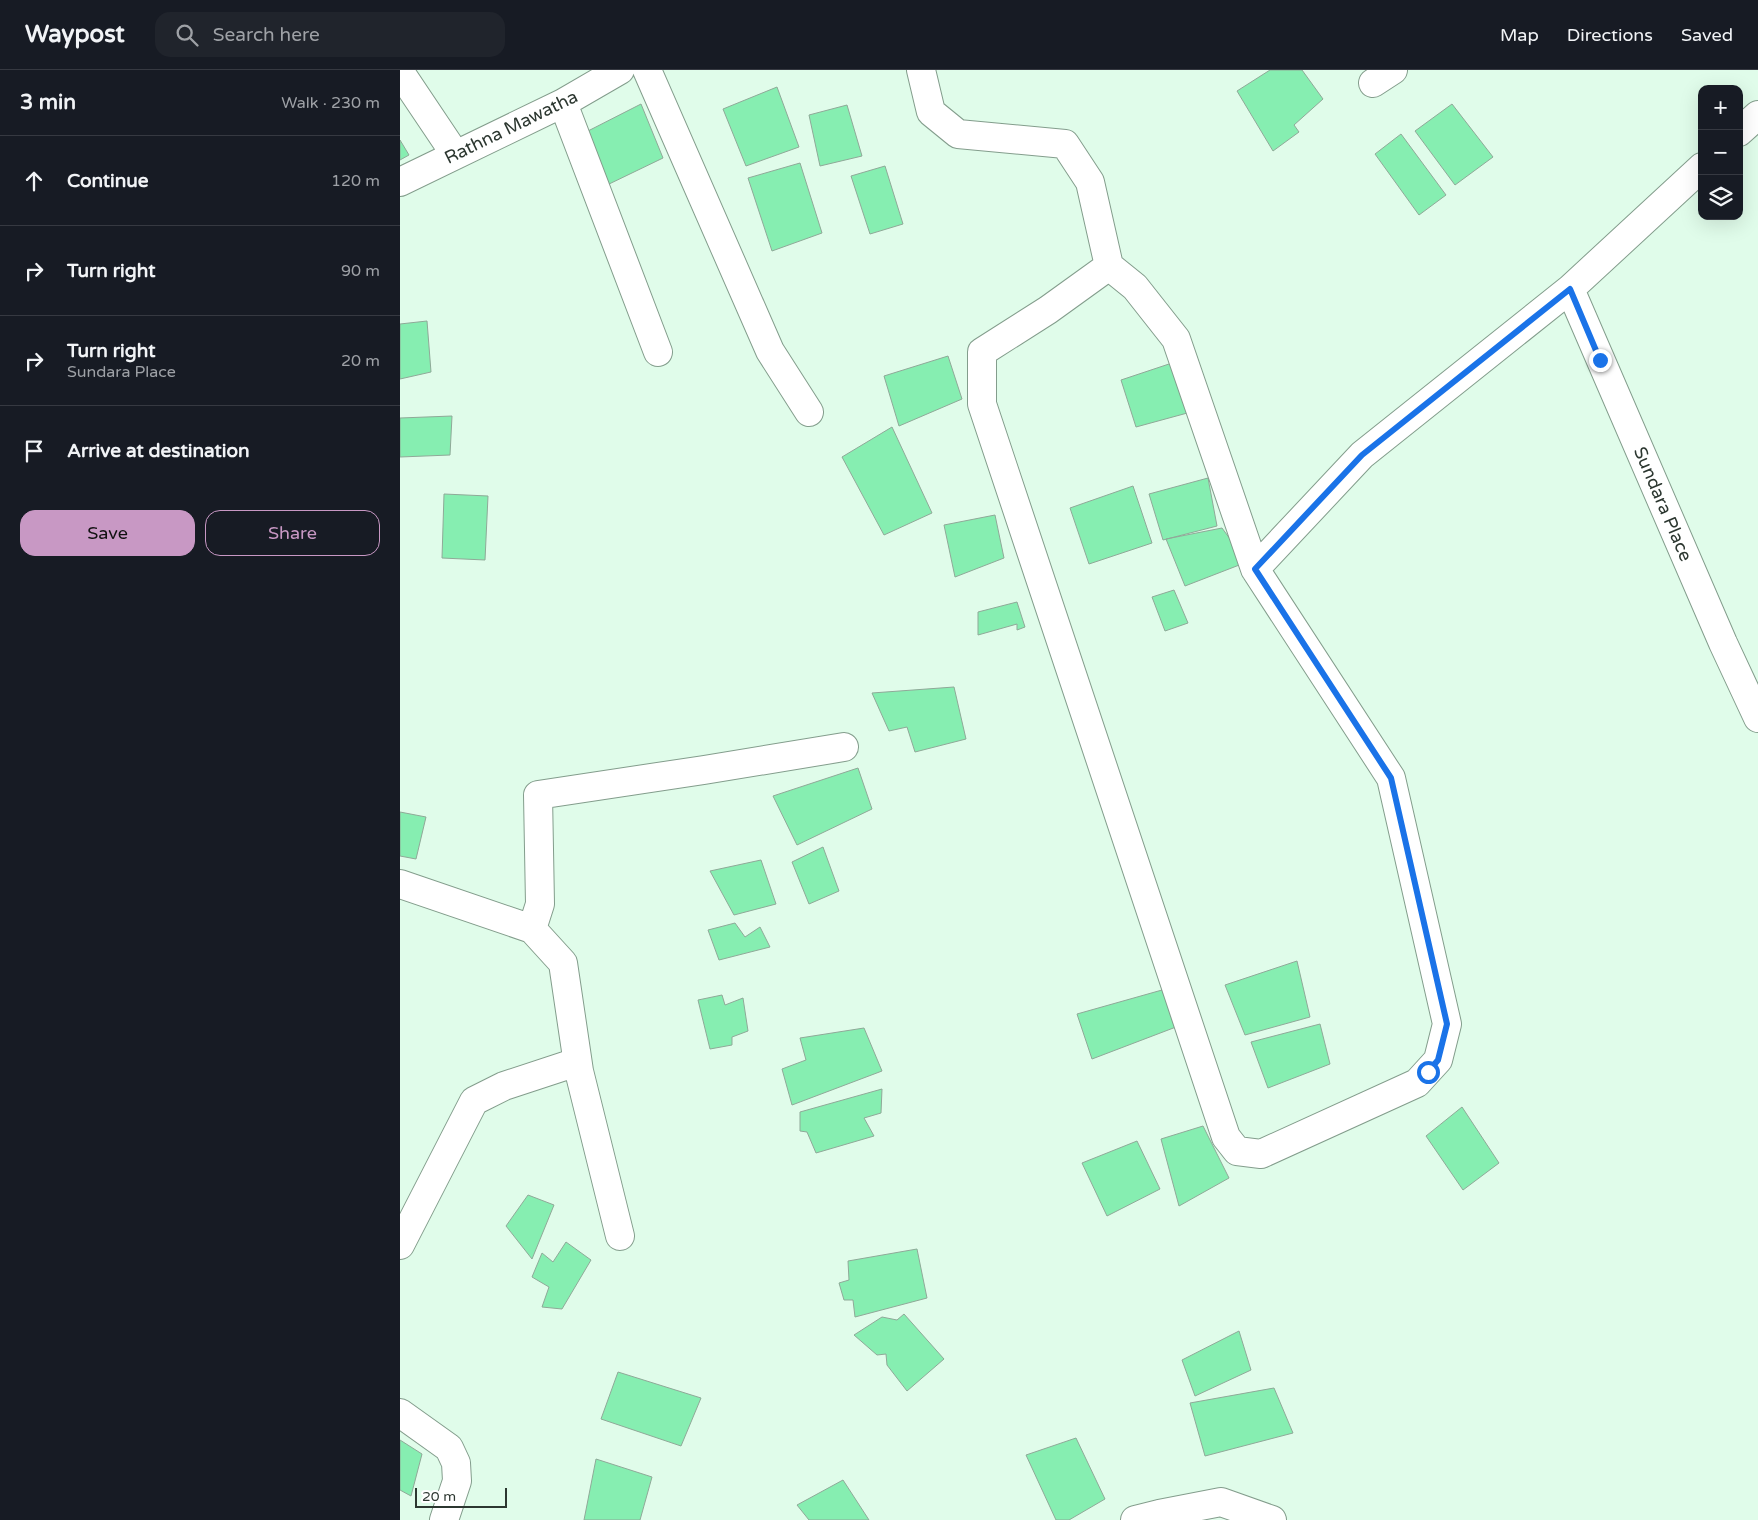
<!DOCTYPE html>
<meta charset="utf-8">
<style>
:root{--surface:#171b24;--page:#20242c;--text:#f1f3f6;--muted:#9ea1a6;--line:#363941;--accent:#c898c4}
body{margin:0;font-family:"Varela Round",sans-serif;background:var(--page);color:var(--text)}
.controls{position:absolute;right:15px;top:15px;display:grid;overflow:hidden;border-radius:10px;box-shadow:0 5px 20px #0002}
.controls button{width:45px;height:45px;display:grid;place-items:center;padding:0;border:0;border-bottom:1px solid var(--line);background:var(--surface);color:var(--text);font:25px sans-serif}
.scale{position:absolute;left:15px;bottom:12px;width:92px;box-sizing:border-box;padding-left:5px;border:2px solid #2c3730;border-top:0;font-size:14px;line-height:18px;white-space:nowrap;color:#2c3730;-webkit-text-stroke:4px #fff;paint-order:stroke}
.stop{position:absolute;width:15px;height:15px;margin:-11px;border:4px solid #1a73e8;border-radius:50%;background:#fff}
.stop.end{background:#1a73e8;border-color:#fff;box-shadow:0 1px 5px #0008}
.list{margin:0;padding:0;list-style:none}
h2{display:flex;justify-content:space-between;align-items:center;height:65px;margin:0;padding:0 20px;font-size:21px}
h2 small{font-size:16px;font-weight:400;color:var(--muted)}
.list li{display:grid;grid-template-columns:32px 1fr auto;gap:15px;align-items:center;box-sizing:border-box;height:90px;padding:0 20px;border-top:1px solid var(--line)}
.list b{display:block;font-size:19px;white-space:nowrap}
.list p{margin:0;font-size:16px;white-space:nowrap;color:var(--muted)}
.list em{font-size:16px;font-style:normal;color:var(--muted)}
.actions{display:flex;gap:10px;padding:15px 20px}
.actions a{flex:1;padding:11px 0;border:1px solid var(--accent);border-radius:15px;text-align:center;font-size:18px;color:var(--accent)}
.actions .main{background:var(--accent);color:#111}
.icon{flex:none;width:28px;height:28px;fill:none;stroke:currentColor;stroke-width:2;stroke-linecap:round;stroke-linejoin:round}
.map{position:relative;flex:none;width:1358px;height:1450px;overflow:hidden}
header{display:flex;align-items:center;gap:30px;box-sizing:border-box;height:70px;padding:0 25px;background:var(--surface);border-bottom:1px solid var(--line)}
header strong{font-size:24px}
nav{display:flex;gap:28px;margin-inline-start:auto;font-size:18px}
.search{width:350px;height:45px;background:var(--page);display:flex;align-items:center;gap:12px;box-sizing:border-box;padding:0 18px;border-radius:15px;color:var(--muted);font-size:19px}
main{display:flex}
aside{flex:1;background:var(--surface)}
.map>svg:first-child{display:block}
</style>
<header>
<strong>Waypost</strong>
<div class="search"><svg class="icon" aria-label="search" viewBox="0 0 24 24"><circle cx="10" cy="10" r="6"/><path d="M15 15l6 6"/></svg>Search here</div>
<nav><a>Map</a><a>Directions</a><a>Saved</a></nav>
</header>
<main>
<aside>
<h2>3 min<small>Walk · 230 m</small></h2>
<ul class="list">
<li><svg class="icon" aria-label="ahead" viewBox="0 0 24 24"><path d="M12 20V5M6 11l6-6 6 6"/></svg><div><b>Continue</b></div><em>120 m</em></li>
<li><svg class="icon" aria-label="right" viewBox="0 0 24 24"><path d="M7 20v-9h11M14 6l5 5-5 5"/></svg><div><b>Turn right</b></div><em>90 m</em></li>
<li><svg class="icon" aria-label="right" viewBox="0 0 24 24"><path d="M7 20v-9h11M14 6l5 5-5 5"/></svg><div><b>Turn right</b><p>Sundara Place</p></div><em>20 m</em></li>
<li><svg class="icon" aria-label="arrive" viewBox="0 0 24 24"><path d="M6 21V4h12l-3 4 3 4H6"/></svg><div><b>Arrive at destination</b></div></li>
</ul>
<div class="actions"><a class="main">Save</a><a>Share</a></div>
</aside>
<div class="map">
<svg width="1358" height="1450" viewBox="0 0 1358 1450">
<rect width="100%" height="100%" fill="#e0fcea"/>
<path fill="#86eeb1" stroke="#8fa998" d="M870,0H902L923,29L894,55L899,62L873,81L837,21Z
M377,17L399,77L346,96L323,39Z
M241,34L263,88L207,115L186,62Z
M1052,34L1093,87L1055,115L1015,61Z
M447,35L462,86L420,96L409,45Z
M1001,64L1046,125L1019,145L975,84Z
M0,70L9,85L0,90Z
M400,93L422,163L372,181L348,108Z
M485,96L503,154L470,164L451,106Z
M27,251L31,302L0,309V254Z
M548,286L562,329L499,356L484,306Z
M775,292L791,342L736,357L721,310Z
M52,346L50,385L0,387V348Z
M492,357L532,443L484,465L442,387Z
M808,408L817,456L763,470L749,424Z
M733,416L752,473L689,494L670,438Z
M44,424L88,426L85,490L42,488Z
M595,445L604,488L555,507L544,455Z
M822,458L847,492L785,516L766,469Z
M774,520L788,553L765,561L752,527Z
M617,532L625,557L617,560V554L578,565V542Z
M554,617L566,669L515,682L507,657L489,661L472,623Z
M458,698L472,739L397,775L373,726Z
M0,742L26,747L16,789L0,786Z
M423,777L439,821L409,834L392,792Z
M361,790L376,834L334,845L310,801Z
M335,853L345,867L360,857L370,877L319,890L308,860Z
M897,891L910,947L845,965L825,915Z
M762,920L776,957L692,989L677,944Z
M322,925L325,935L343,928L348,961L332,967V975L310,979L298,930Z
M920,954L930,994L868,1018L851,972Z
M464,958L482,1001L392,1035L382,999L406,990L400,968Z
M482,1019L481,1043L464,1048L474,1066L416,1083L407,1062L400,1061V1042Z
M1062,1037L1099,1093L1063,1120L1026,1066Z
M803,1056L829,1108L779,1136L761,1069Z
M737,1071L760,1119L707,1146L682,1093Z
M128,1125L154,1135L132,1189L106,1156Z
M166,1172L191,1190L162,1239L142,1237L149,1217L132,1207L142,1183L153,1192Z
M517,1179L527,1228L455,1247L453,1230H444L439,1213L449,1210L448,1191Z
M504,1244L544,1289L507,1321L487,1295L486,1284L477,1285L454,1265L482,1247L497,1250Z
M839,1261L851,1300L795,1326L782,1290Z
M218,1302L301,1328L281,1376L201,1349Z
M874,1318L893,1363L805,1386L790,1333Z
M676,1368L705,1429L669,1450H656L626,1385Z
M0,1370L22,1384L11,1426L0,1420Z
M196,1389L252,1407L240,1450H184Z
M443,1410L469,1450H409L397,1435Z"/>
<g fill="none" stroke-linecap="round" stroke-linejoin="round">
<defs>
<path id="minor" d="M247,0L370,281L409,342
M521,0L531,42L558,64L665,74L690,112L709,196L735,217L776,269L855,499L991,708L1047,954L1038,990L1017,1013L861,1084L837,1081L826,1067L582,334V282L648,240L709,196
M0,2L55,84
M973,13L993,0
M163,33L258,282
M1339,62L1358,45
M0,112L163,33L220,0
M1170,219L1323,573L1358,648
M855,499L962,385L1170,219L1302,97
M0,814L132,859L163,893L179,1001L220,1166
M132,859L140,834L138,725L304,700L444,677
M0,1175L74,1031L104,1016L177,992
M0,1343L49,1378L56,1393L57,1411L44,1450
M735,1450L759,1444L821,1432L872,1450"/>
</defs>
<use href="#minor" stroke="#839d8c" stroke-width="30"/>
<use href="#minor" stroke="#fff" stroke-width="28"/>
</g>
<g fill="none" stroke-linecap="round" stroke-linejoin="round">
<path stroke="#1a73e8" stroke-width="6" d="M1028,1002L1038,990L1047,954L991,708L855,499L962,385L1170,219L1200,290"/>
</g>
<g text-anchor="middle" stroke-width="4" stroke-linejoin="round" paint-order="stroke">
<g font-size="18" fill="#2c3730" stroke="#fff">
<text transform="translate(111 57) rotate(-26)" y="6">Rathna Mawatha</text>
<text transform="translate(1263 434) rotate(67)" y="6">Sundara Place</text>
</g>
</g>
</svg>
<div class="controls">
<button>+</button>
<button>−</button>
<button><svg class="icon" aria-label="layers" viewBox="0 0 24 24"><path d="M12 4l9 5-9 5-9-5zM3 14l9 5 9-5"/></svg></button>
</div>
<div class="scale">20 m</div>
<div class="stop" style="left:1028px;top:1002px"></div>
<div class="stop end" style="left:1200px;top:290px"></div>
</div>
</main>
